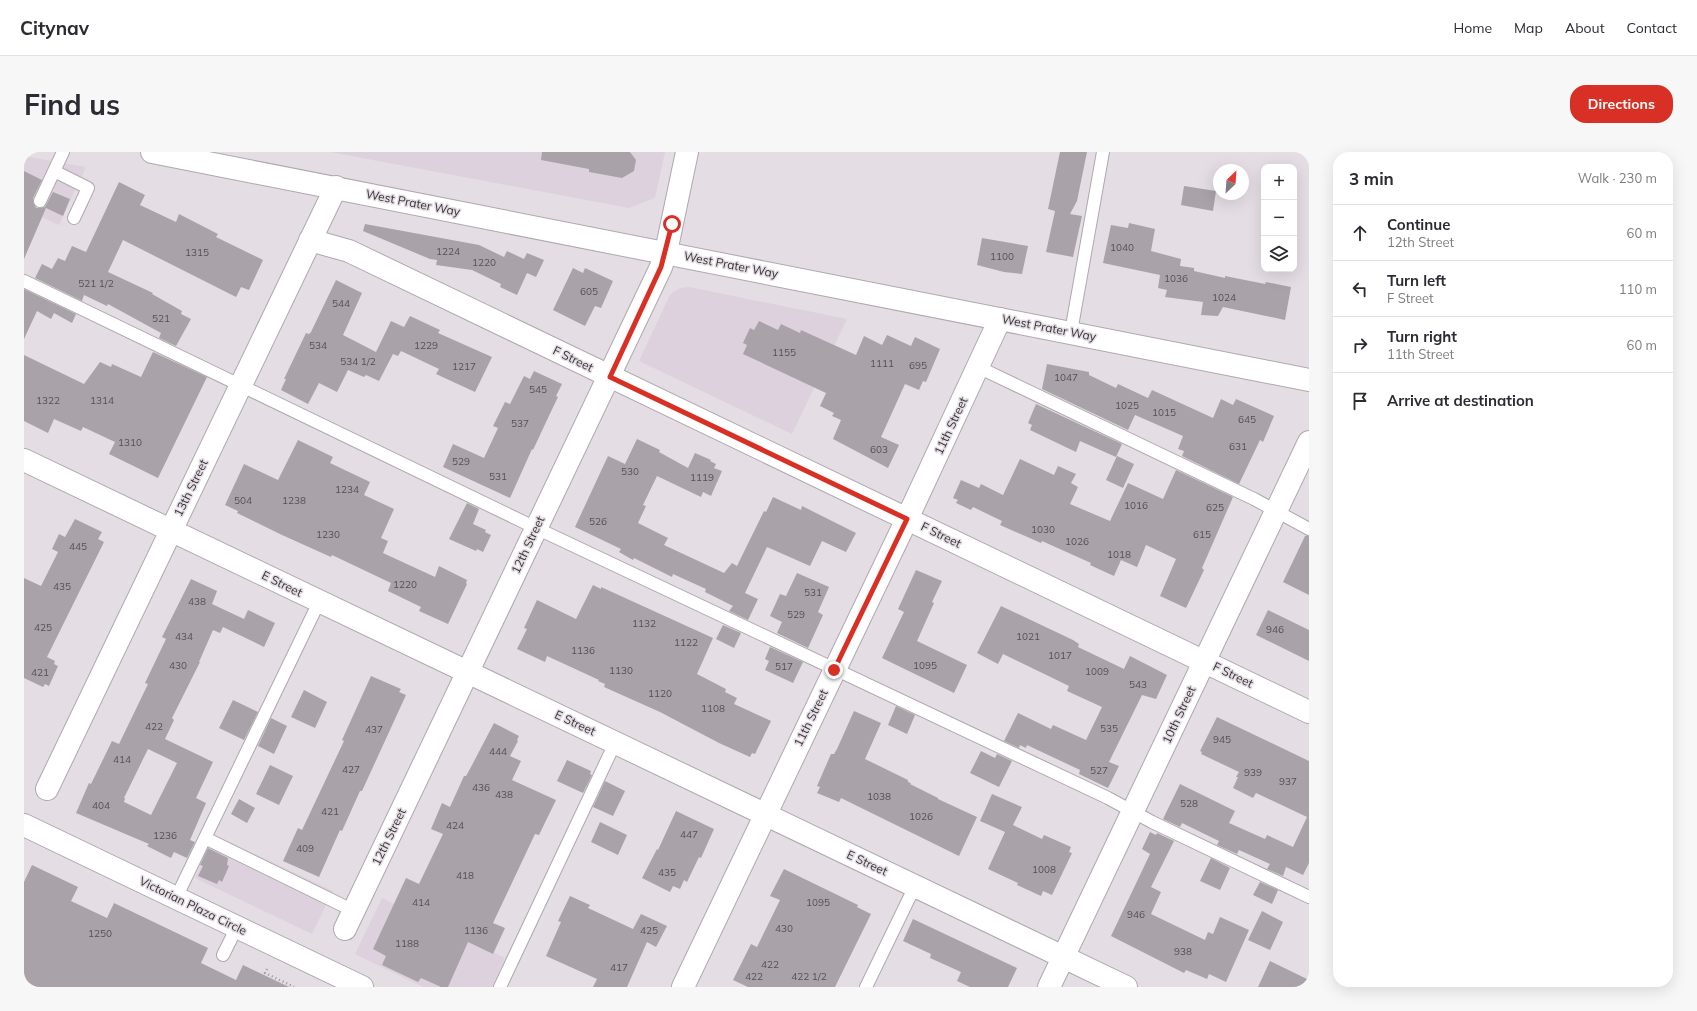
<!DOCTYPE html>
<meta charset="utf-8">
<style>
:root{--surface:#fff;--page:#f7f7f7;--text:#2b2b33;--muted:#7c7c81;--line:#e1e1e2;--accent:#d93025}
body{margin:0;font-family:Mulish,sans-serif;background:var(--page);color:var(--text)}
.controls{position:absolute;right:12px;top:12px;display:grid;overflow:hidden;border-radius:8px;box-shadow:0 4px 16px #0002}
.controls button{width:36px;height:36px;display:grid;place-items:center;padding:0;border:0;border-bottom:1px solid var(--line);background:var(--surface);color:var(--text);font:20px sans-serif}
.compass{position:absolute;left:1189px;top:12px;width:36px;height:36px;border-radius:50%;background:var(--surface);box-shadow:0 4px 16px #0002;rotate:25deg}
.stop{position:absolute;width:12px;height:12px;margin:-9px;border:3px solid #d93025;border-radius:50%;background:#fff}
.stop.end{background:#d93025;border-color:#fff;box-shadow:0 1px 4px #0008}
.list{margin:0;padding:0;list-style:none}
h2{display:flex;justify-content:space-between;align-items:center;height:52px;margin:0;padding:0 16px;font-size:17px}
h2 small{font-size:13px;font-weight:400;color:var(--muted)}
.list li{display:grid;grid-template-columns:26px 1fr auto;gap:12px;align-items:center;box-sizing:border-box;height:56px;padding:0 16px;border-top:1px solid var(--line)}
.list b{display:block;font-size:15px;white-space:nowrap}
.list p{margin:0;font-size:13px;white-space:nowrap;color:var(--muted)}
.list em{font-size:13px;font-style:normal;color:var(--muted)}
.icon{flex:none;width:22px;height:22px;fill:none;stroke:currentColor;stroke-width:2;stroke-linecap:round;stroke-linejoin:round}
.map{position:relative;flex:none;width:1285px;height:835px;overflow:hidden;border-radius:16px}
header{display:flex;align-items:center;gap:24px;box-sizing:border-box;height:56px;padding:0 20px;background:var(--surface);border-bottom:1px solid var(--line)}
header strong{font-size:19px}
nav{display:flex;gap:22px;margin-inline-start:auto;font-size:14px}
.intro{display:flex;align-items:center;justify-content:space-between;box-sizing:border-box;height:96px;padding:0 24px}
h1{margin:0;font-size:28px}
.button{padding:10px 18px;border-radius:16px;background:var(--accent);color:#fff;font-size:14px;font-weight:700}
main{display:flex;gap:24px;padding:0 24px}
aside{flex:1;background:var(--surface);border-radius:16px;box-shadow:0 4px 16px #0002}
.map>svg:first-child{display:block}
</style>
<header>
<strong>Citynav</strong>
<nav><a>Home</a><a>Map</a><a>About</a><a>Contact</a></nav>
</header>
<div class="intro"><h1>Find us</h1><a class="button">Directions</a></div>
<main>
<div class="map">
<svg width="1285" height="835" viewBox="0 0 1285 835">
<rect width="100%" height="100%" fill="#e4dde4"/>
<path fill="#ddd1de" d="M306,0H641L631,46L605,56Z
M0,4L62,15L35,73L0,57Z
M665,135L823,167L768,282L615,209L645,145L649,140L656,136Z
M191,683L309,739L288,782L171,726Z
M358,746L481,806L468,835H399L331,802Z"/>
<path fill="#a9a3a9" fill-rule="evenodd" d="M518,0H606L612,8L610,19L598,26L565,20V17L517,8Z
M1036,0H1063L1053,49L1046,62L1058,64L1049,105L1022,100L1031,59L1024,57Z
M0,19L18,28L9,46V50L12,56H16L21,55L29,40L46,47L39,64L22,56L0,107Z
M95,30L121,43L116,53L152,70L155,62L194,82L192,85L239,108L225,138L217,135L212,145L99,88L84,120L129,141L128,142L158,159L157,162L167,167L152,194L135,186L137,181L84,152L83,154L60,143L58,149L11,126L18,112L28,117L34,106L41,109L48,94L62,100Z
M1160,34L1192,39L1189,59L1157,53Z
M1105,71L1131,77L1127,99L1157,107L1156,114L1170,116V119L1201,126V124L1241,132L1242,130L1267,135L1261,168L1199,155L1194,164L1177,163L1179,150L1141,145L1143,138L1134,136L1136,123L1079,111L1087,73L1104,76Z
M341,72L455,93L480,105L483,99L500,107L503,101L520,108L512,125L503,121L493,143L476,135L477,132L448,118L412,113L413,108L406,107L339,79Z
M958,86L1004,94L998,122L980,120L953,113Z
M549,116L559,121L561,116L589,129L577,156L571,154L561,174L529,158Z
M312,128L338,141L319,183L352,200L367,169L380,175L386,164L416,178L414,181L468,205L451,240L412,222L415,217L377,199L374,204L369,202L355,229L342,223L340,225L324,218L313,240L295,231L284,252L257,238L262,227H260L282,181L285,182L287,180Z
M0,137L52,162L48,171L30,161L27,167L13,159L0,187Z
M735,169L754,178L757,172L776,181L777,178L832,203L840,184L858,193L863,183L887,194L891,185L916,197L902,230L899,229L895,238L881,232L857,285L875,293L864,316L809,287L817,268L808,264L810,261L796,254L802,241L719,202L723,193L719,191L726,176L730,178Z
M129,200L183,225L134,326L85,302L91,290L59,275L57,279L30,267L24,281L0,269V203L60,232L76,210L87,215L88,212L117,225Z
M1023,212L1065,220V223L1092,236L1094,232L1124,246L1128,238L1189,266L1197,247L1209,253L1212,247L1250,264L1239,290L1236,288L1215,332L1158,304L1160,299L1154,297L1159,284L1111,263L1104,278L1018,237Z
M510,219L538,232L532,244L534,245L523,268L509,298L508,297L486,346L419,315L429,292L460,306L474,276L469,274L481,250L486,252L500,224L506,227Z
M1012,252L1098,292L1092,305L1056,289L1052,300L1006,278L1008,273L1004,271Z
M613,287L636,298L635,300L664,316L671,301L687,308L686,309L692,312L690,316L698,319L687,344L679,340L677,345L633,324L619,353L622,354L614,371L644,386L640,393L700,421L708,411L713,414L740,359L742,360L749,345L777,358L778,354L832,381L822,400L798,389L786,414L743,395L721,441L734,447L724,468L705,459L709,454L681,440L682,437L649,422L648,425L610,406L609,408L595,400L597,397L551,375L584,304L601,312Z
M274,288L309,305L306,311L346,330L340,343L370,357L357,386L364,389L359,401L411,425L415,414L443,428L442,431L443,432L424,472L395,459L397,455L364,439L367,431L308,403L307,405L258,383L213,361L214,359L201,353L220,312L254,328Z
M1093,304L1110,312L1099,336L1082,328Z
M996,307L1030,323L1034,314L1052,322L1047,331L1054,335L1046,352L1086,369L1104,331L1139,347L1152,318L1209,345L1178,416L1180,418L1162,456L1136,444L1152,407L1122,393L1113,415L1097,408L1090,424L1066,413L1067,411L1018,389L1017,391L976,373L978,369L949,355L947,358L932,351L934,348L929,346L937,328L955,336L957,332L979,343Z
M443,351L455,357L449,372L462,378L461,380L467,383L459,400L453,397L452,399L425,387Z
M51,367L78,380L74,387L80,390L23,505L31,509L30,512L34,514L25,534L21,532L19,535L0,526V426L17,434L34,400L28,397L35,382L41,385Z
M1281,384H1285V443L1259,430Z
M892,418L918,429L908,450L910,451L893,489L943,513L930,541L858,506L880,460L874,457Z
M773,421L805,435L794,460L799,463L784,496L753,481L758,470L746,464L756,442L762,444Z
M167,427L193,439L188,452L220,467L224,458L251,471L240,495L199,475L196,481L189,478L175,510H176L148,566L150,568L141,587L189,610L172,646L182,651L166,688L171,690L163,706L150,700L147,706L123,694L125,692L52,661L65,631L67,632L88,589L95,592L124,532L121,531L142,487L138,485ZM124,597L153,611L127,663L100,650L101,646H100Z
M569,433L577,437V435L689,486L673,522L702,537L701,540L713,546L710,552L747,569L731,602L728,601L726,605L695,591L636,560L580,535L581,532L574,529L575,528L523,504L521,510L493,497L503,477L500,476L513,448L552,467Z
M977,454L1049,488L1055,492L1054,495L1100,517L1106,504L1143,523L1132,547L1118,543L1085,610L1095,614L1084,636L1055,622L1056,618L1003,593L1002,596L996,593L995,596L980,589L994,561L1027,577L1029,573L1062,588L1078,555L1043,539L1045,534L979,502L974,512L953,501Z
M1244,458L1285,478V509L1232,483Z
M699,473L717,481L710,496L692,487Z
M746,495L779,510L769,531L741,518L745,509L741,507Z
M347,524L377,537L375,540L382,543L338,639H336L318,679L316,678L295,725L259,709L274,676L278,678L320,589L318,588Z
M280,538L303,550L291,576L267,565Z
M209,548L234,560L220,588L195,576Z
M872,554L891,563L883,582L864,573Z
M830,559L857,571L841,607L884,628V630L887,631L886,632L914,646V647L953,665L935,704L817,646L815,650L793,641L796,635L793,634L807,602H810L813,597Z
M1193,565L1285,609V711L1279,723L1262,715L1259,724L1243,717L1246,712L1215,698L1213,702L1193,693L1195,689L1158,671L1156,675L1139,667L1156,632L1211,659L1205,671L1241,687L1243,683L1269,695L1283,665L1232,641L1229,646L1209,636L1214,625H1212L1215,620L1177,602L1178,600L1176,599Z
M247,566L263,574L250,602L234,594Z
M470,571L495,584L493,588L494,589L486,604L497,609L488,628L532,648L515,683L511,682L469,771L481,776L469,802L444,790L424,835H417L397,826L394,830L358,813L362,804L349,797L382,726L395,732L419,682L407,677L418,651L426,655L440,624H442L447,615Z
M957,599L971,606L973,602L988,609L975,635L946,621Z
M543,608L567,619L566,622L568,623L559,641L533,629Z
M246,613L269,624L255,653L232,642Z
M581,629L601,639L589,664L569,655Z
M968,642L998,655L989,673L1018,687L1020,683L1047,695L1045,700L1048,701L1028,743L1019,739L1017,744L993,733L994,731L964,717L981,680L956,669Z
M215,647L231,656L223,671L207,662Z
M652,659L690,677L677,706L675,705L663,730L660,728L656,737L649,734L646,740L618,726L633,697L634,698Z
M576,670L603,683L594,703L567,690Z
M1126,680L1132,683L1133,681L1150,689L1127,735L1137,740L1127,762L1181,788L1184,780L1189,782L1196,765L1225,778L1202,830L1185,822L1183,827L1162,818L1160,821L1087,784L1126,702L1118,697Z
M184,696L204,706L203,713L205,714L198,730L195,728L193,732L174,724L179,714L176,713Z
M1187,706L1206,716L1196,738L1176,729Z
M8,713L54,735L47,749L83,766L90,751L184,796L177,811L212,828L219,813L265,835H0V730Z
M760,717L834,753L833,755L847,762L811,835H724L709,828L727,792L733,795L756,748L746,744Z
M1236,730L1254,738L1248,752L1229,743Z
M546,744L566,753L564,756L609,777L617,762L643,774L632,795L623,790L603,835H569L573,827L522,804L537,770L534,769Z
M1238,759L1259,770L1246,798L1224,788Z
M889,767L993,816L984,835H946L933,829L937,820L906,806L907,802L879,789Z
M1246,809L1285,828V835H1234Z"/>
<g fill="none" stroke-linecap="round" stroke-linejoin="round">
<defs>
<path id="lane" d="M30,19L64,36L50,66
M16,49L39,0
M0,129L512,376L1084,646L1128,670L1285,745
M1047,180L1079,0
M954,215L1230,347L1285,377
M181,686L330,759
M152,746L295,450
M199,803L213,775
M476,835L591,591
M842,835L891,734"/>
<path id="street" d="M286,88L325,99L1285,560
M0,308L1102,835
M23,637L312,35
M321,777L637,115L642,100L663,0
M659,835L883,367L976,167
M1025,835L1285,290"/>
<path id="secondary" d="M128,0L1285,228
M0,673L338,835"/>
</defs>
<use href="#lane" stroke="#afa8af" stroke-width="14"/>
<use href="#street" stroke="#afa8af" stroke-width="24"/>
<use href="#secondary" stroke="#afa8af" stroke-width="24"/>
<path stroke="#979297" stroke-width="2.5" stroke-dasharray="1 3" stroke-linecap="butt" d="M243,817L241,821L270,835"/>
<use href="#lane" stroke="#fff" stroke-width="12"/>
<use href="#street" stroke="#fff" stroke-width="22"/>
<use href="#secondary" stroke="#fff" stroke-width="22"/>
</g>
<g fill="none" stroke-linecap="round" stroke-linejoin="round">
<path stroke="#d93025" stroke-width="5" d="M648,72L637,115L586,225L883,367L810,518"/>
</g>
<g text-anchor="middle" stroke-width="3" stroke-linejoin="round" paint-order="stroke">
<g font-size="10" fill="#545154">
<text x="1098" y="99">1040</text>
<text x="424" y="103">1224</text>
<text x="173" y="104">1315</text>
<text x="978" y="108">1100</text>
<text x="460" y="114">1220</text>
<text x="1152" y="130">1036</text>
<text x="72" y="135">521 1/2</text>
<text x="565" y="143">605</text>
<text x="1200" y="149">1024</text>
<text x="317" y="155">544</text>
<text x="137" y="170">521</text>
<text x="294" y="197">534</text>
<text x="402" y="197">1229</text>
<text x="760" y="204">1155</text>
<text x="334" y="213">534 1/2</text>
<text x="858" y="215">1111</text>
<text x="894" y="217">695</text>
<text x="440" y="218">1217</text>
<text x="1042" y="229">1047</text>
<text x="514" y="241">545</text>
<text x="24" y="252">1322</text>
<text x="78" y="252">1314</text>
<text x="1103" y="257">1025</text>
<text x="1140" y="264">1015</text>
<text x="1223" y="271">645</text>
<text x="496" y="275">537</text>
<text x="106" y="294">1310</text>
<text x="1214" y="298">631</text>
<text x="855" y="301">603</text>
<text x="437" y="313">529</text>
<text x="606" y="323">530</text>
<text x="474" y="328">531</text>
<text x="678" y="329">1119</text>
<text x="323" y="341">1234</text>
<text x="219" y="352">504</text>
<text x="270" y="352">1238</text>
<text x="1112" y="357">1016</text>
<text x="1191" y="359">625</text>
<text x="574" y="373">526</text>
<text x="1019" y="381">1030</text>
<text x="304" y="386">1230</text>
<text x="1178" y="386">615</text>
<text x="1053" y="393">1026</text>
<text x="54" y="398">445</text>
<text x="1095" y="406">1018</text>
<text x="381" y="436">1220</text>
<text x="38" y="438">435</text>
<text x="789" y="444">531</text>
<text x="173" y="453">438</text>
<text x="772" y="466">529</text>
<text x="620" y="475">1132</text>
<text x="19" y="479">425</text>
<text x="1251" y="481">946</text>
<text x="160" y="488">434</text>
<text x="1004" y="488">1021</text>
<text x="662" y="494">1122</text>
<text x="559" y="502">1136</text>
<text x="1036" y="507">1017</text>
<text x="154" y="517">430</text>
<text x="901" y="517">1095</text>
<text x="760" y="518">517</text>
<text x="597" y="522">1130</text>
<text x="1073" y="523">1009</text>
<text x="16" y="524">421</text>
<text x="1114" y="536">543</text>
<text x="636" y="545">1120</text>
<text x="689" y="560">1108</text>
<text x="130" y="578">422</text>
<text x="1085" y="580">535</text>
<text x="350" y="581">437</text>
<text x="1198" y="591">945</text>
<text x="474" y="603">444</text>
<text x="98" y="611">414</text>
<text x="327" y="621">427</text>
<text x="1075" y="622">527</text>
<text x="1229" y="624">939</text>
<text x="1264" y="633">937</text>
<text x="457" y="639">436</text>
<text x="480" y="646">438</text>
<text x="855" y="648">1038</text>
<text x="1165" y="655">528</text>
<text x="77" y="657">404</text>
<text x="306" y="663">421</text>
<text x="897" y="668">1026</text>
<text x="431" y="677">424</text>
<text x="665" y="686">447</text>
<text x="141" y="687">1236</text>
<text x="281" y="700">409</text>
<text x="1020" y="721">1008</text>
<text x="643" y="724">435</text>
<text x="441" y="727">418</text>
<text x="397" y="754">414</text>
<text x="794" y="754">1095</text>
<text x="1112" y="766">946</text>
<text x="760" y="780">430</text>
<text x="452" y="782">1136</text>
<text x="625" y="782">425</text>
<text x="76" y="785">1250</text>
<text x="383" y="795">1188</text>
<text x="1159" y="803">938</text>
<text x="746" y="816">422</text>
<text x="595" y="819">417</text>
<text x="730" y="828">422</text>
<text x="785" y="828">422 1/2</text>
</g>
<g font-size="12" fill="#383638" stroke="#e4dde4">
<text transform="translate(389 51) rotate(11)" y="4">West Prater Way</text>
<text transform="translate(707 113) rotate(11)" y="4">West Prater Way</text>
<text transform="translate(1025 176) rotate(11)" y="4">West Prater Way</text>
<text transform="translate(549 207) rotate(26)" y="4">F Street</text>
<text transform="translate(927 274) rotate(-65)" y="4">11th Street</text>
<text transform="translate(167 336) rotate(-64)" y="4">13th Street</text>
<text transform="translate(917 383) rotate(26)" y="4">F Street</text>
<text transform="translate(504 393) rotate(-65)" y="4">12th Street</text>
<text transform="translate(258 432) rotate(26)" y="4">E Street</text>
<text transform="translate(1209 523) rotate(26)" y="4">F Street</text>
<text transform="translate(1155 563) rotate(-65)" y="4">10th Street</text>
<text transform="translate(787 566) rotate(-64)" y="4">11th Street</text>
<text transform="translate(551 571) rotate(25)" y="4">E Street</text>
<text transform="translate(365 685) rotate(-64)" y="4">12th Street</text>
<text transform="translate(843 711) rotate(25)" y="4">E Street</text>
<text transform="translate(169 754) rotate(26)" y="4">Victorian Plaza Circle</text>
</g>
</g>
</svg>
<div class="controls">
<button>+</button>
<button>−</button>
<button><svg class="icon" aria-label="layers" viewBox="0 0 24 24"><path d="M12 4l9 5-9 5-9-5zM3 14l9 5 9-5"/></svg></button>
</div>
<svg class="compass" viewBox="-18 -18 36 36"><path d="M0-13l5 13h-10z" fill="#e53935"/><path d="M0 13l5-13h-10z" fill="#7c7c81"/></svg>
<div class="stop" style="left:648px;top:72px"></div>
<div class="stop end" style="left:810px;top:518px"></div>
</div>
<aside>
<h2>3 min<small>Walk · 230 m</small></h2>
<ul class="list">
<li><svg class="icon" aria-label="ahead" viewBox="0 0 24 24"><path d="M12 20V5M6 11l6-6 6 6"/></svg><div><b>Continue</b><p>12th Street</p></div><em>60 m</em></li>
<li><svg class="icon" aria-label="left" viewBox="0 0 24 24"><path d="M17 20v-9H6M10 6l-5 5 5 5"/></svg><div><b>Turn left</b><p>F Street</p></div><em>110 m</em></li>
<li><svg class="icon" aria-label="right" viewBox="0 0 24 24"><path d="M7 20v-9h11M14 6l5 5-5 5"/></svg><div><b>Turn right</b><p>11th Street</p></div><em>60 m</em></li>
<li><svg class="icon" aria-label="arrive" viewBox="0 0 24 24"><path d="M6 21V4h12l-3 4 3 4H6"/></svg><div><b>Arrive at destination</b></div></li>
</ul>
</aside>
</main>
